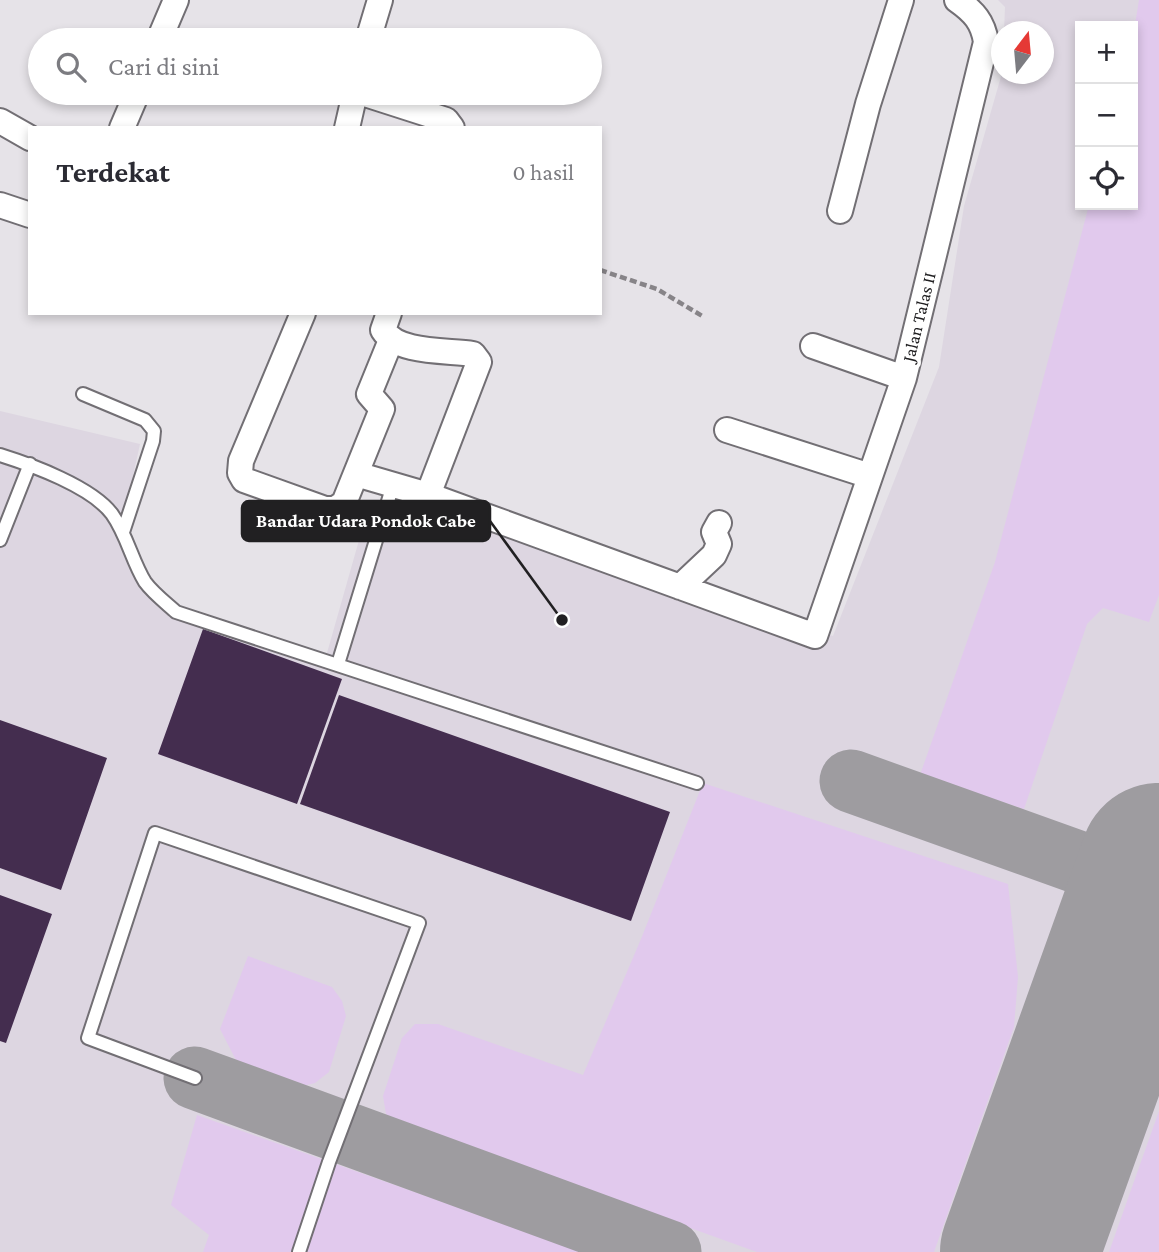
<!DOCTYPE html>
<html lang="id">
<meta charset="utf-8">
<style>
:root{--surface:#fff;--page:#f7f7f7;--text:#2b2b33;--muted:#7c7c81;--line:#e1e1e2}
body{margin:0;font-family:"Crimson Pro",serif;background:var(--page);color:var(--text)}
.controls{position:absolute;right:21px;top:21px;display:grid;overflow:hidden;border-radius:0px;box-shadow:0 4px 10px #0003}
.controls button{width:63px;height:63px;display:grid;place-items:center;padding:0;border:0;border-bottom:2px solid var(--line);background:var(--surface);color:var(--text);font:35px sans-serif}
.compass{position:absolute;left:991px;top:21px;width:63px;height:63px;border-radius:50%;background:var(--surface);box-shadow:0 4px 10px #0003;rotate:16deg}
.list{margin:0;padding:0;list-style:none}
h2{display:flex;justify-content:space-between;align-items:center;height:91px;margin:0;padding:0 28px;font-size:30px}
h2 small{font-size:23px;font-weight:400;color:var(--muted)}
.icon{flex:none;width:38px;height:38px;fill:none;stroke:currentColor;stroke-width:2;stroke-linecap:round;stroke-linejoin:round}
.map{position:relative;flex:none;width:1159px;height:1252px;overflow:hidden}
.search{position:absolute;background:var(--surface);box-shadow:0 4px 10px #0003;left:28px;top:28px;width:574px;height:77px;display:flex;align-items:center;gap:18px;box-sizing:border-box;padding:0 24px;border-radius:38px;color:var(--muted);font-size:26px}
.panel{position:absolute;background:var(--surface);box-shadow:0 4px 10px #0003;left:28px;top:126px;width:574px;height:189px;border-radius:0px}
.map>svg:first-child{display:block}
</style>
<div class="map">
<svg width="1159" height="1252" viewBox="0 0 1159 1252">
<rect width="100%" height="100%" fill="#e6e3e8"/>
<path fill="#ddd6e1" fill-rule="evenodd" d="M998,0H1159V1252H0V411L140,444L124,517L156,603L327,653L367,512L414,486L833,636L939,367L964,206L1002,73L1044,74V32L1004,31L1005,7ZM1080,26H1133V205H1080Z"/>
<path fill="#e1c9ed" d="M1139,0H1159V595L1149,622L1103,608L1087,624L1024,809L920,775L995,562L1089,205H1133V37Z
M703,783L1008,884L1018,977L1014,1027L934,1252H757L406,1126L386,1114L383,1096L402,1038L415,1024H438L583,1075L641,939Z
M248,956L332,987L342,1001L346,1016L329,1072L315,1083L294,1088L240,1068L220,1029Z
M1159,1111V1252H1109Z
M197,1115L584,1252H203L209,1235L171,1205Z"/>
<g fill="none" stroke-linecap="round" stroke-linejoin="round">
<path stroke="#9e9ca0" stroke-width="63" d="M851,781L1150,888
M195,1078L670,1252"/>
<path stroke="#9e9ca0" stroke-width="158" d="M1019,1252L1159,862"/>
</g>
<path fill="#442d4f" d="M203,629L342,679L297,804L158,754Z
M339,695L670,812L631,921L300,804Z
M0,720L107,758L61,890L0,868Z
M0,895L52,914L6,1043L0,1041Z"/>
<g fill="none" stroke-linecap="round" stroke-linejoin="round">
<defs>
<path id="lane" d="M83,394L145,420L154,431L153,441L123,532
M0,455C32,465 92,487 112,514C127,535 132,561 145,582C153,593 166,603 176,612L697,783
M0,540L30,464
M338,664L393,485
M195,1078L88,1038L155,833L419,923L329,1162L299,1252"/>
<path id="street" d="M159,40L176,0
M368,40L380,0
M362,93L446,120L452,128
M0,121L30,138
M122,128L137,93
M347,128L355,93
M0,205L30,215
M840,211L868,104L901,0
M303,313L241,461L240,473L244,480L325,509H335L344,503L382,409L369,394L391,340
M389,313L383,330C398,354 447,350 473,354L479,362L428,495
M813,346L904,378
M727,430L870,476
M356,474L428,495L815,636L904,378L986,42C983,22 974,12 957,0
M680,587L714,555L719,544L714,532L719,523"/>
</defs>
<use href="#lane" stroke="#726f74" stroke-width="16"/>
<use href="#street" stroke="#726f74" stroke-width="28"/>
<path stroke="#878488" stroke-width="4.5" stroke-dasharray="7 3.5" stroke-linecap="butt" d="M600,270L657,289L704,317"/>
<use href="#lane" stroke="#fff" stroke-width="12"/>
<use href="#street" stroke="#fff" stroke-width="24"/>
</g>
<g text-anchor="middle" stroke-width="7" stroke-linejoin="round" paint-order="stroke">
<g font-size="18" fill="#212022" stroke="#fff">
<text transform="translate(919 317) rotate(-76)" y="6">Jalan Talas II</text>
</g>
</g>
<path fill="none" stroke="#212022" stroke-width="2.5" d="M562 620L490 521"/>
<circle fill="#212022" stroke="#fff" stroke-width="2.5" cx="562" cy="620" r="7"/>
<rect fill="#212022" stroke="#212022" stroke-width="2.5" x="242" y="501" width="248" height="40" rx="7"/>
<g font-size="19" text-anchor="middle" font-weight="bold" fill="#fff">
<text x="366" y="527">Bandar Udara Pondok Cabe</text>
</g>
</svg>
<div class="controls">
<button>+</button>
<button>−</button>
<button><svg class="icon" aria-label="locate" viewBox="0 0 24 24"><circle cx="12" cy="12" r="6"/><path d="M12 2v4M12 18v4M2 12h4M18 12h4"/></svg></button>
</div>
<svg class="compass" viewBox="-18 -18 36 36"><path d="M0-13l5 13h-10z" fill="#e53935"/><path d="M0 13l5-13h-10z" fill="#7c7c81"/></svg>
<div class="search"><svg class="icon" aria-label="search" viewBox="0 0 24 24"><circle cx="10" cy="10" r="6"/><path d="M15 15l6 6"/></svg>Cari di sini</div>
<section class="panel">
<h2>Terdekat<small>0 hasil</small></h2>
<ul class="list">
</ul>
</section>
</div>
